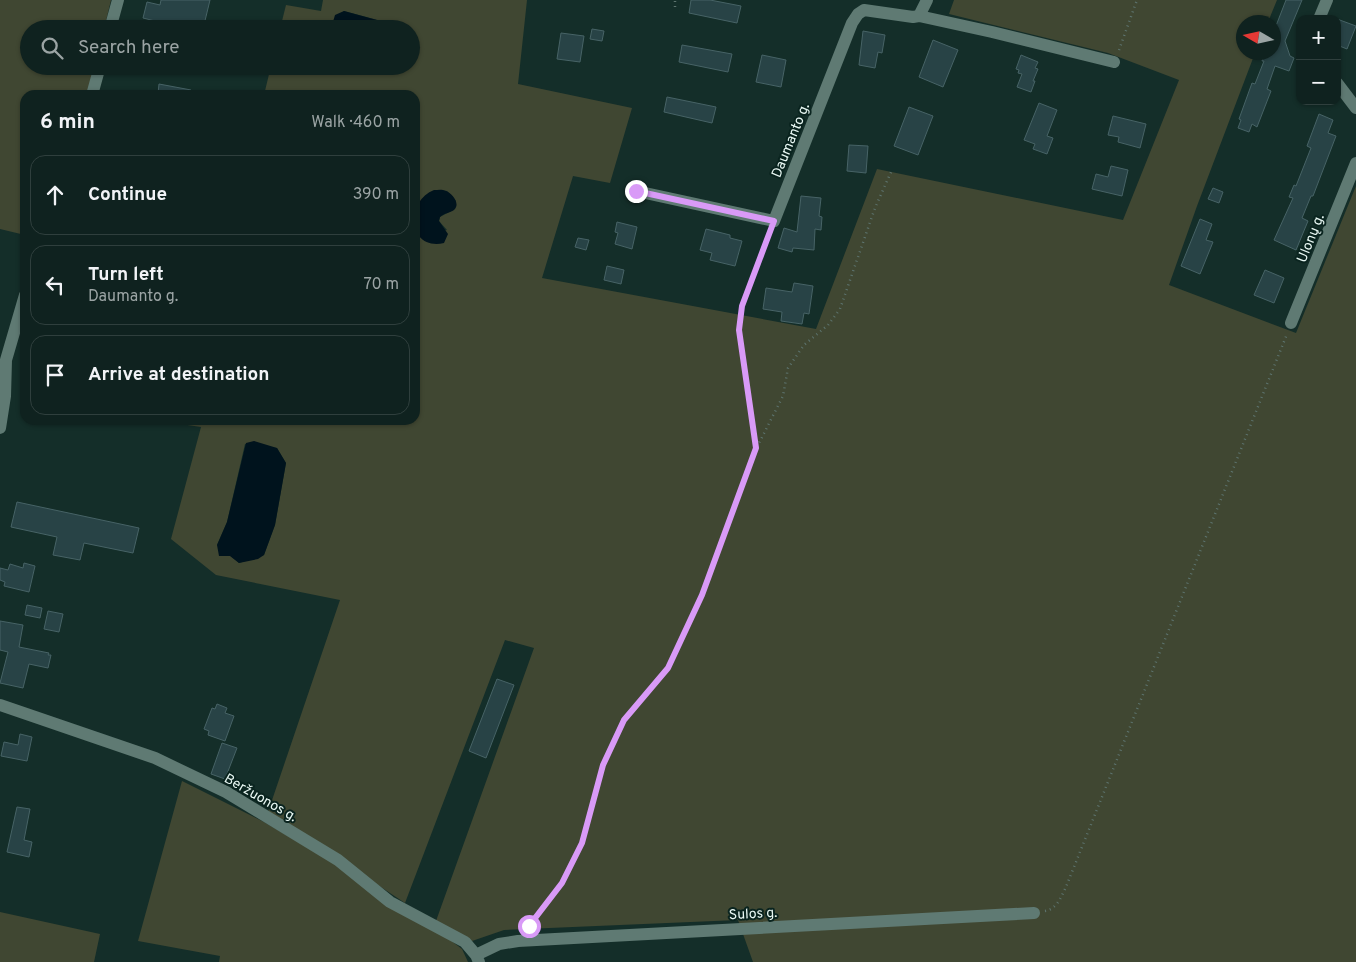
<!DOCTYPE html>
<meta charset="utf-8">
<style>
:root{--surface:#0f221f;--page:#1d2f2c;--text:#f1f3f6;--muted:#9ba4a4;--line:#2f3f3d}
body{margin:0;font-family:Overpass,sans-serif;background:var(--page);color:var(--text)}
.controls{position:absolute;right:15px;top:15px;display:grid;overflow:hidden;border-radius:10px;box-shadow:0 1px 4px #0004}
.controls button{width:45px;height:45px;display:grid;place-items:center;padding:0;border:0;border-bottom:1px solid var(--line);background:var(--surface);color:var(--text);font:25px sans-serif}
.compass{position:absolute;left:1236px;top:15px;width:45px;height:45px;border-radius:50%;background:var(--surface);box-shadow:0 1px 4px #0004;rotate:279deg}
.stop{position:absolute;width:15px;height:15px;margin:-11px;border:4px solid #d99af7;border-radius:50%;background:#fff}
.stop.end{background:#d99af7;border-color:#fff;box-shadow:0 1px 5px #0008}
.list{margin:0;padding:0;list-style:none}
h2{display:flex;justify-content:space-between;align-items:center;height:65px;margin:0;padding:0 20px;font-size:21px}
h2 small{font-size:16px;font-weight:400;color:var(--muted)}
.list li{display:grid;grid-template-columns:32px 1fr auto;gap:15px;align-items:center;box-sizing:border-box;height:80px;margin:0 10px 10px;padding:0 10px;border:1px solid var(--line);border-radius:15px}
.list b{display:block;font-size:19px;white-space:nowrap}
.list p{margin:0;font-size:16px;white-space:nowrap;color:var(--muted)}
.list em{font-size:16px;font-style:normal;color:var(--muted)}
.icon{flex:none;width:28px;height:28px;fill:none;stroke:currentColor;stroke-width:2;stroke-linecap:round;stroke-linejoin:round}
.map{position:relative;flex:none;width:1356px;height:962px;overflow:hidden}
.search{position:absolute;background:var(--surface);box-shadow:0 1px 4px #0004;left:20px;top:20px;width:400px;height:55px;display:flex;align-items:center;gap:12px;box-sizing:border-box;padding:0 18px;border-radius:28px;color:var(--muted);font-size:19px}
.panel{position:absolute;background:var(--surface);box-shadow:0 1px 4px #0004;left:20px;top:90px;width:400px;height:335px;border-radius:15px}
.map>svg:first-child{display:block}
</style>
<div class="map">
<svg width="1356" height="962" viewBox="0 0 1356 962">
<rect width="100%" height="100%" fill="#142e29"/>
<path fill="#404732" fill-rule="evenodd" d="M0,0H111L104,29H29V66H94L87,95H25V235L0,229Z
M323,0H527L518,84L632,108L610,183L573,176L542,278L816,329L877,169L1123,220L1179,80L1108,53L949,14L954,0H1277L1268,22H1244V52L1255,53L1197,206L1169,285L1296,333L1356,186V962H753L738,920L504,930L472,941L436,921L534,648L505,640L405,903L268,812L340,600L216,575L171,539L201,427L174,423V420H415V231L419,237L447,230L439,221L440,217L451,211L456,201L447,191L440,190L417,203L415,208V95H264L271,66H411V52L414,42L411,29L344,11L331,22V29H280L286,5L321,11ZM245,444L277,448L286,463L275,525L264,555L239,563L217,545L227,522Z
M182,781L264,822L327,859L441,933L462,949L468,962H219L220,956L138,941Z
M0,912L100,934L94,962H0Z"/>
<path fill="#00131d" d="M344,11L406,28L407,29H331L335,15Z
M434,190C438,190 442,189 446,191C452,193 461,204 454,210C450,213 444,213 440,217L439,221L448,234L444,243C408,251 404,202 434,190Z
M254,441L277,448L286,463L275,525L264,555L258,559L239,563L230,556H219L217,545L227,522L246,443Z"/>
<path fill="#284346" stroke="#476366" d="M161,0H210L203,29H187L143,18L147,2L160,5Z
M691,0H710L741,6L737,23L689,13Z
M1286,0H1302L1285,41L1290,56L1294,58L1289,71L1275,66L1267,89L1271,91L1257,127L1252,124L1249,132L1238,128L1241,120L1239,119L1252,83L1255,84L1264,61H1262L1265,52H1274V31Z
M1337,19L1356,26L1347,49L1337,45Z
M592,29L604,31L602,41L590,39Z
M863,31L885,35L882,53L878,52L875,68L859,65Z
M561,33L584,36L580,62L557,59Z
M933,40L958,50L943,87L919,77Z
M682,45L732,54L728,72L679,62Z
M762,55L786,60L781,87L756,82Z
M1021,55L1038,62L1035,68L1038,69L1033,81H1035L1031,92L1017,87L1022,74L1018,73L1019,70L1016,69Z
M159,84L191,90L190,95L158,94Z
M667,97L716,107L712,123L664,112Z
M1039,103L1057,110L1047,136L1053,138L1047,154L1033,149L1035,144L1024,140Z
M909,107L933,116L918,155L894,146Z
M1319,114L1333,120L1328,133L1336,136L1313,196H1311L1302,218L1308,221L1296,250L1274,240L1293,198L1289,197L1294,185L1296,186L1311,148L1307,146Z
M1113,116L1146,124L1140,148L1118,142L1119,137L1108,135Z
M849,145L868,146L866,173L847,171Z
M1111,166L1128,170L1122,196L1092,189L1096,174L1108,177Z
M1213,188L1223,192L1219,203L1208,199Z
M801,196L821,198L819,216L822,217L821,230L815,229L814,250L793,248L792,252L778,248L784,228L797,232Z
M1200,219L1212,224L1206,240L1213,242L1200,274L1181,266Z
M617,222L637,227L632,249L615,244L618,233L615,232Z
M706,229L730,235V238L742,241L735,266L710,260L712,253L700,250Z
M578,238L589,240L586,250L575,247Z
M607,266L624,270L621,284L604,280Z
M1265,270L1284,278L1274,303L1254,295Z
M794,283L813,286L809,314L804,313L802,324L781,321L782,312L763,309L766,288L792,292Z
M17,502L139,528L133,553L84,543L80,560L53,555L57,537L11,527Z
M24,563L35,566L29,592L4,586L5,582L0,580V568L8,570L10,564L23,568Z
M27,605L42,608L40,618L25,615Z
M48,611L63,614L59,632L44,629Z
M0,621L23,625L19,647L49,653L48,655H51L48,668L29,664L23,688L0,683L8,652L0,650Z
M497,679L514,685L486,758L469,751Z
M217,704L227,708L225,713L234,716L225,741L208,735L209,731L204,729L212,708L215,709Z
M20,734L32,737L27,761L1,756L4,742L18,745Z
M222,743L237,748L225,779L211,774Z
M17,807L30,809L24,840L32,842L29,857L7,852Z"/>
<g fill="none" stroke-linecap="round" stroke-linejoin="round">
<path stroke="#5d746f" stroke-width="2.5" stroke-dasharray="1 4" stroke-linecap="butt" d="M675,7V0
M1119,50L1137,0
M757,447L783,396L788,368L804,345L828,325L840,309L875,208L891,172
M1045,911C1057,909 1061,897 1066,887L1287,334
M528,928L561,883L582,843L603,765L624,720L668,668L702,595L756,449L739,330L741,306L770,232"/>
<path stroke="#5f7a73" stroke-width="12" d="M919,16L992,32L1114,62
M1319,19L1327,0
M110,29L118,0
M1337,83L1356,108
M92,95L100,66
M636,191L774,221L852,23L858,14L864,10L913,17L919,16L927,0
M1291,323L1356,163
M0,428L5,396L6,360L25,295
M0,705L155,758L226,792L338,860L390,902L465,942L476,955L479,962
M476,955L499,944L518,941L1034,913"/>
</g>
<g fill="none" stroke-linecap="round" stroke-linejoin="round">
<path stroke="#d99af7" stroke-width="6" d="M529,926L562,883L582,843L603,765L624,720L668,668L702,595L756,448L739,330L742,306L774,221L636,191"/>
</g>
<g text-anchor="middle" stroke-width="4" stroke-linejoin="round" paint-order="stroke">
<g font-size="14" fill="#e9f8f4" stroke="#0a241f">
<text transform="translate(790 140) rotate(-68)" y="5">Daumanto g.</text>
<text transform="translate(1310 238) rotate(-68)" y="5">Ulonų g.</text>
<text transform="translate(261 797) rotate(30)" y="5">Beržuonos g.</text>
<text transform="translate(753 913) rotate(-3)" y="5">Sulos g.</text>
</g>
</g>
</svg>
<div class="controls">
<button>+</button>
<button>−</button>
</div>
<svg class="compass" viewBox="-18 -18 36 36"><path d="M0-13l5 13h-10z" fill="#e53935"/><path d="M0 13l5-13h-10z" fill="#9ba4a4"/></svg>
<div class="stop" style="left:529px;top:926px"></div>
<div class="stop end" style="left:636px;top:191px"></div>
<div class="search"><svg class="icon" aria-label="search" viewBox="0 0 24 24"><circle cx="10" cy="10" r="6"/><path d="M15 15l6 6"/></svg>Search here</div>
<section class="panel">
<h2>6 min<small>Walk · 460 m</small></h2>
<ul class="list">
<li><svg class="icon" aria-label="ahead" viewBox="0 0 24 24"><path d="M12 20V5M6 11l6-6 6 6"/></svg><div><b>Continue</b></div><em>390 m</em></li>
<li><svg class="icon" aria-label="left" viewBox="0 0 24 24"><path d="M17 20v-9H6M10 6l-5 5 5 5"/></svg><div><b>Turn left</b><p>Daumanto g.</p></div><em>70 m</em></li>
<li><svg class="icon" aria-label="arrive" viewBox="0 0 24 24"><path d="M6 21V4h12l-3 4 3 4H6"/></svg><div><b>Arrive at destination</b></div></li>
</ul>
</section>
</div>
